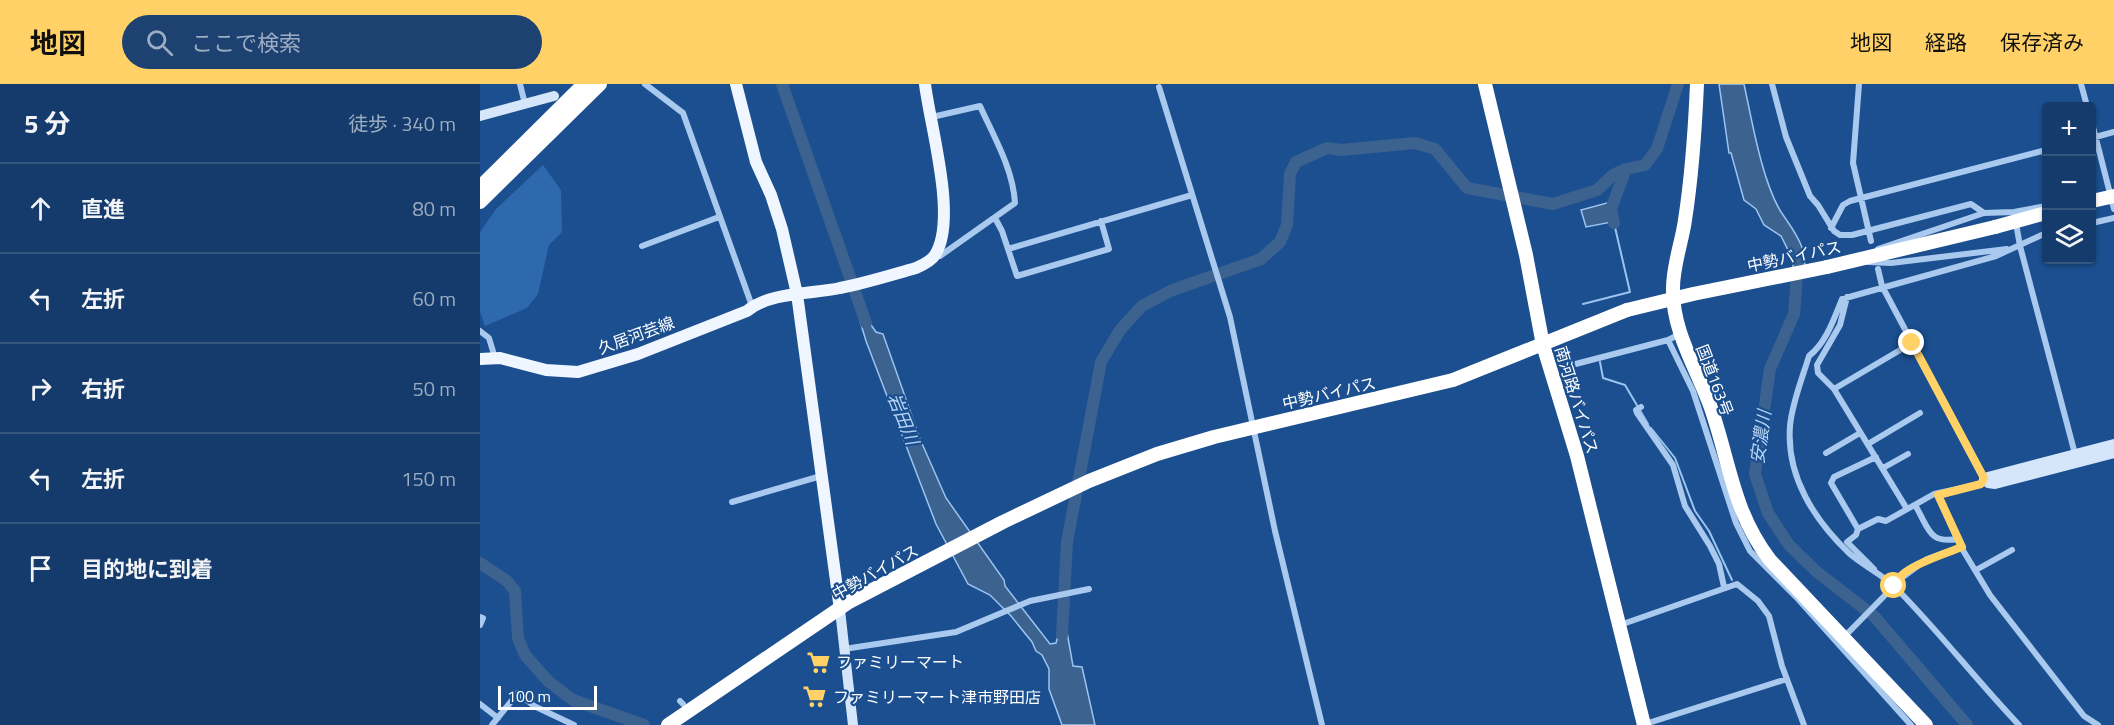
<!DOCTYPE html>
<html lang="ja">
<meta charset="utf-8">
<style>
:root{--surface:#143b6b;--page:#1d4271;--text:#f1f3f6;--muted:#9dadc1;--line:#33557e;--accent:#ffd166}
body{margin:0;font-family:"Titillium Web","Noto Sans JP",sans-serif;background:var(--page);color:var(--text)}
.controls{position:absolute;right:18px;top:18px;display:grid;overflow:hidden;border-radius:6px;box-shadow:0 2px 4px #0004}
.controls button{width:54px;height:54px;display:grid;place-items:center;padding:0;border:0;border-bottom:2px solid var(--line);background:var(--surface);color:var(--text);font:30px sans-serif}
.scale{position:absolute;left:18px;bottom:15px;width:99px;box-sizing:border-box;padding-left:6px;border:3px solid #fff;border-top:0;font-size:16px;line-height:21px;white-space:nowrap;color:#fff;-webkit-text-stroke:4px #1b4f8f;paint-order:stroke}
.stop{position:absolute;width:18px;height:18px;margin:-14px;border:4px solid #ffd166;border-radius:50%;background:#fff}
.stop.end{background:#ffd166;border-color:#fff;box-shadow:0 2px 6px #0008}
.list{margin:0;padding:0;list-style:none}
h2{display:flex;justify-content:space-between;align-items:center;height:78px;margin:0;padding:0 24px;font-size:26px}
h2 small{font-size:20px;font-weight:400;color:var(--muted)}
.list li{display:grid;grid-template-columns:39px 1fr auto;gap:18px;align-items:center;box-sizing:border-box;height:90px;padding:0 24px;border-top:2px solid var(--line)}
.list b{display:block;font-size:22px;white-space:nowrap}
.list em{font-size:20px;font-style:normal;color:var(--muted)}
.icon{flex:none;width:33px;height:33px;fill:none;stroke:currentColor;stroke-width:2;stroke-linecap:round;stroke-linejoin:round}
.map{position:relative;flex:none;width:1634px;height:641px;overflow:hidden}
header{display:flex;align-items:center;gap:36px;box-sizing:border-box;height:84px;padding:0 30px;background:var(--accent);color:#111}
header strong{font-size:28px}
nav{display:flex;gap:33px;margin-inline-start:auto;font-size:21px}
.search{width:420px;height:54px;background:var(--page);display:flex;align-items:center;gap:15px;box-sizing:border-box;padding:0 21px;border-radius:33px;color:var(--muted);font-size:22px}
main{display:flex}
aside{flex:1;background:var(--surface)}
.map>svg:first-child{display:block}
</style>
<header>
<strong>地図</strong>
<div class="search"><svg class="icon" aria-label="search" viewBox="0 0 24 24"><circle cx="10" cy="10" r="6"/><path d="M15 15l6 6"/></svg>ここで検索</div>
<nav><a>地図</a><a>経路</a><a>保存済み</a></nav>
</header>
<main>
<aside>
<h2>5 分<small>徒歩 · 340 m</small></h2>
<ul class="list">
<li><svg class="icon" aria-label="ahead" viewBox="0 0 24 24"><path d="M12 20V5M6 11l6-6 6 6"/></svg><div><b>直進</b></div><em>80 m</em></li>
<li><svg class="icon" aria-label="left" viewBox="0 0 24 24"><path d="M17 20v-9H6M10 6l-5 5 5 5"/></svg><div><b>左折</b></div><em>60 m</em></li>
<li><svg class="icon" aria-label="right" viewBox="0 0 24 24"><path d="M7 20v-9h11M14 6l5 5-5 5"/></svg><div><b>右折</b></div><em>50 m</em></li>
<li><svg class="icon" aria-label="left" viewBox="0 0 24 24"><path d="M17 20v-9H6M10 6l-5 5 5 5"/></svg><div><b>左折</b></div><em>150 m</em></li>
<li><svg class="icon" aria-label="arrive" viewBox="0 0 24 24"><path d="M6 21V4h12l-3 4 3 4H6"/></svg><div><b>目的地に到着</b></div></li>
</ul>
</aside>
<div class="map">
<svg width="1634" height="641" viewBox="0 0 1634 641">
<rect width="100%" height="100%" fill="#1b4f8f"/>
<path fill="#2e69ad" d="M63,81L81,106L82,148L69,161L58,210L47,224L5,242L0,228V148L16,125Z"/>
<path fill="#3c6290" stroke="#9cc4f0" stroke-width="1.5" d="M1239,0H1264C1272,37 1282,97 1301,128C1310,141 1325,161 1325,178C1324,188 1316,202 1313,213V176L1301,152L1284,141L1276,125L1264,116L1251,69H1249Z
M1133,108L1139,110L1135,127L1137,137L1106,143L1101,126L1131,118Z
M374,217L396,248L403,250L440,355L466,414L524,496L525,502L570,560L576,559L584,531L593,582L602,583L615,641H582L569,605V585L562,571L556,567L552,558L531,532L510,511L488,500L456,440L386,257Z"/>
<g fill="none" stroke-linecap="round" stroke-linejoin="round">
<path stroke="#9cc4f0" stroke-width="2" d="M1103,220L1150,208L1134,139
M1120,278L1123,294L1145,301L1168,340
M1171,344L1195,374L1215,427L1229,447L1252,496"/>
<path stroke="#3c6290" stroke-width="12" d="M302,0L386,239
M1134,139L1131,125L1146,85L1165,81L1177,65L1198,0
M1317,190L1314,230L1290,285L1275,390L1288,429L1309,461L1337,488L1394,532L1487,641
M0,479L27,497L35,507L38,554L45,571L69,598L93,616L164,641
M582,551L587,458L621,278L640,246L662,222L690,207L781,175L800,158L807,141L810,90L816,78L847,64L861,66L935,59L955,65L987,104L1073,120L1117,106L1133,91L1146,85"/>
<path stroke="#a9c9ee" stroke-width="6" d="M40,0L45,20
M165,0L203,29L272,222
M1292,0L1306,53L1330,112L1338,121L1354,147L1360,151H1372L1491,120L1504,129
M1379,0L1373,79L1391,157
M1601,0L1607,22
M679,3L750,233L795,447L842,641
M452,33L500,22C514,53 533,85 535,119L460,172L456,171
M1612,39L1634,125
M1612,54L1634,48
M1534,128L1540,162L1595,370
M515,134L522,147L537,192L629,165L621,137
M1612,139L1634,134
M1351,144L1363,121L1370,117L1566,66
M162,162L239,133
M528,165L712,111
M1398,165L1504,129L1534,128L1566,122
M1388,178L1411,179L1527,165
M1367,213L1360,241L1337,281L1338,289L1354,305L1427,425
M0,247L9,254L15,274
M1188,256L1213,307L1256,439L1270,467L1318,515L1431,641
M1084,283L1188,256L1200,250
M1354,305L1432,259
M1161,323L1156,326L1157,329L1193,381L1205,422L1230,462L1239,480L1244,503
M1388,360L1440,329
M1346,369L1380,349
M1403,384L1428,370
M1458,411L1481,463L1510,511L1604,632L1618,641
M252,418L341,392
M1435,421C1449,444 1448,460 1478,455
M1378,445L1351,399L1354,393L1396,373
M1394,485L1367,458L1376,451L1378,445L1398,435L1406,437L1454,410L1501,400L1504,394L1402,202L1398,185
M1496,486L1532,466
M1412,501L1447,475L1481,463
M0,533L3,534L0,541
M1140,541L1257,500L1278,517L1289,532L1302,582L1324,641
M1364,553L1414,502
M364,565L476,548L550,517L609,505
M200,617L203,620
M0,620L18,634
M1165,640L1307,595
M12,641L38,609L54,622L94,641
M1539,641C1496,596 1458,546 1414,502C1401,490 1384,482 1370,470C1335,437 1306,393 1310,342C1312,319 1322,295 1329,272C1346,259 1354,235 1362,215L1516,172L1566,149"/>
<path stroke="#d6e6fa" stroke-width="10" d="M0,32L74,12
M1504,394L1508,399L1515,400L1634,369
M1504,394L1634,360
M360,526L373,641"/>
<path stroke="#f0f6ff" stroke-width="12" d="M256,0L276,78L291,111L302,145L317,210L360,526
M0,275L20,274L66,286L98,288L158,270L267,227C289,208 333,210 360,204C386,199 411,191 436,184C443,181 451,177 455,171C478,135 450,42 445,0"/>
<path stroke="#fff" stroke-width="14" d="M1005,0L1046,171L1063,261L1097,372L1164,641
M1217,0C1215,46 1212,91 1205,136C1202,158 1193,181 1193,204C1192,248 1217,284 1231,324C1250,379 1253,428 1290,476L1446,641
M0,103L104,0
M0,118L120,0
M1347,183L1515,143
M188,641L369,518L523,438L609,397L677,370L734,353L973,296L1147,226"/>
<path stroke="#fff" stroke-width="14" d="M1612,117L1634,112
M1515,143L1566,129
M1147,226L1213,210L1347,183"/>
</g>
<g fill="none" stroke-linecap="round" stroke-linejoin="round">
<path stroke="#ffd166" stroke-width="8" d="M1414,502C1418,484 1464,470 1482,463L1458,411L1501,400L1504,394L1432,259"/>
</g>
<defs>
<symbol id="supermarket-bare" viewBox="-9 -9 18 18"><path d="M-6-5.5h2.5l.6 2H6L4.5 2H-2.5L-4.4-4H-6ZM-1.5 3.2a1.3 1.3 0 1 0 .1 0ZM3 3.2a1.3 1.3 0 1 0 .1 0Z" fill="#ffd166" stroke="#1b4f8f" stroke-width="2.5" paint-order="stroke"/></symbol>
</defs>
<g fill-rule="evenodd">
<use href="#supermarket-bare" x="322" y="562" width="33" height="33"/>
<use href="#supermarket-bare" x="318" y="596" width="33" height="33"/>
</g>
<g text-anchor="middle" stroke-width="4.5" stroke-linejoin="round" paint-order="stroke">
<g font-size="16" fill="#fff" stroke="#1b4f8f">
<text transform="translate(1314 172) rotate(-12)" y="6">中勢バイパス</text>
<text transform="translate(156 251) rotate(-20)" y="6">久居河芸線</text>
<text transform="translate(1235 296) rotate(69)" y="6">国道163号</text>
<text transform="translate(849 309) rotate(-13)" y="6">中勢バイパス</text>
<text transform="translate(1097 316) rotate(73)" y="6">南河路バイパス</text>
<text transform="translate(395 488) rotate(-29)" y="6">中勢バイパス</text>
</g>
<g font-size="16" fill="#fff" stroke="#1b4f8f" text-anchor="start">
<text x="356" y="584">ファミリーマート</text>
<text x="353" y="619">ファミリーマート津市野田店</text>
</g>
<g font-size="18" font-style="italic" fill="#b5d3f5" stroke="#1b4f8f">
<text transform="translate(423 335) rotate(68)" y="6">岩田川</text>
<text transform="translate(1281 353) rotate(-82)" y="6">安濃川</text>
</g>
</g>
</svg>
<div class="controls">
<button>+</button>
<button>−</button>
<button><svg class="icon" aria-label="layers" viewBox="0 0 24 24"><path d="M12 4l9 5-9 5-9-5zM3 14l9 5 9-5"/></svg></button>
</div>
<div class="scale">100 m</div>
<div class="stop" style="left:1414px;top:502px"></div>
<div class="stop end" style="left:1432px;top:259px"></div>
</div>
</main>
